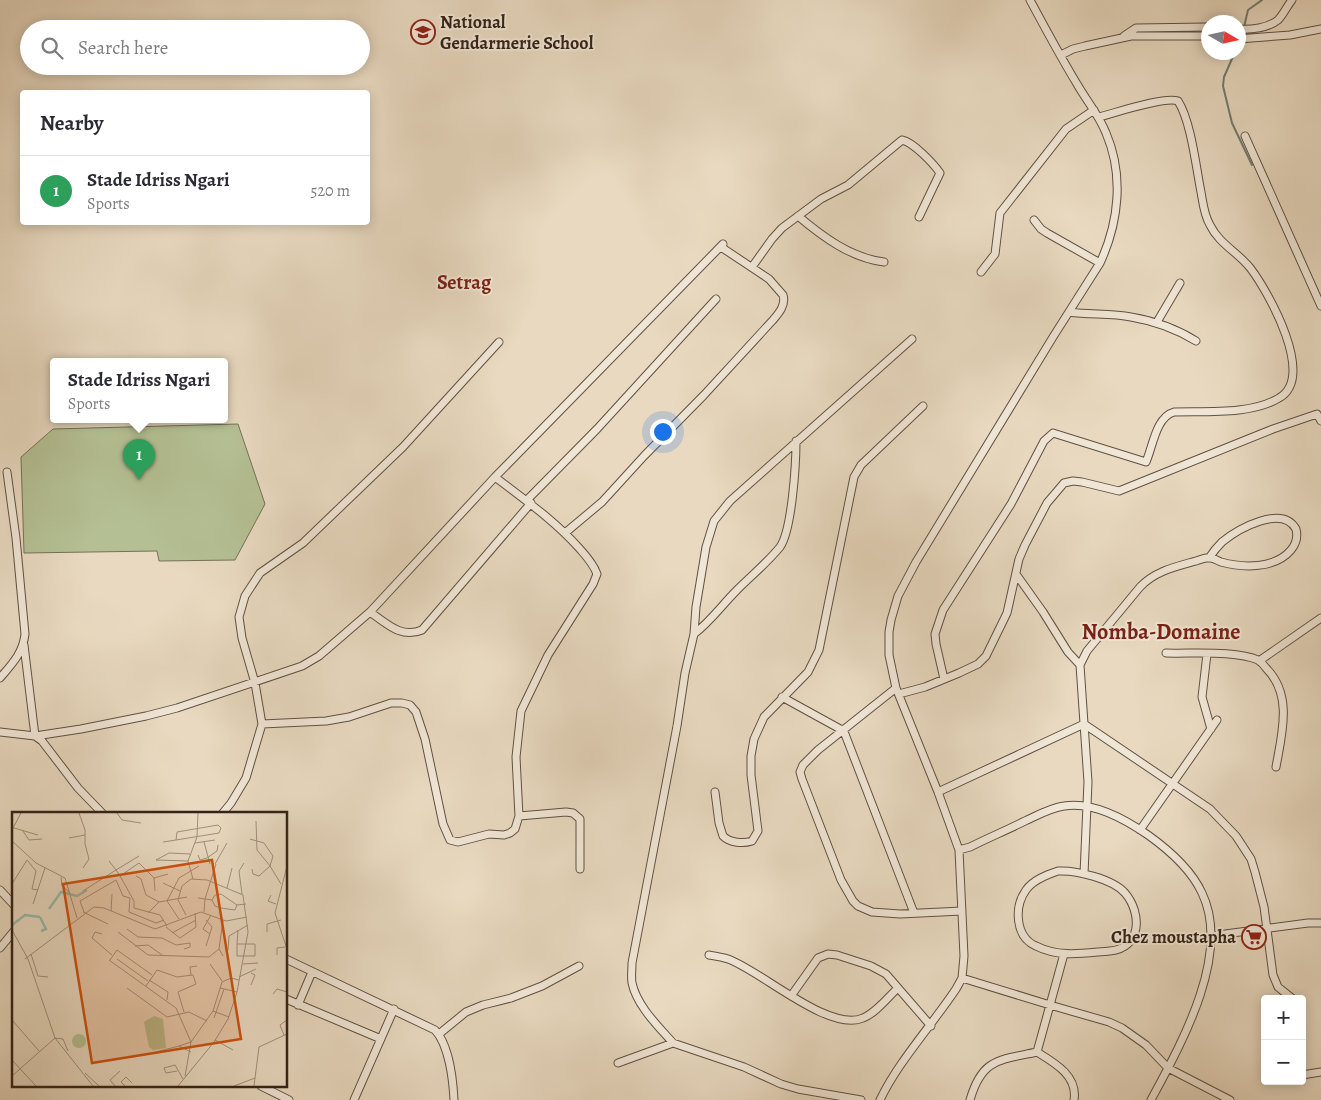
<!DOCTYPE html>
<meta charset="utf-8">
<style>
:root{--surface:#fff;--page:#f7f7f7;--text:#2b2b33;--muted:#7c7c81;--line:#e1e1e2;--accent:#8f2418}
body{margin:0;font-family:Alegreya,serif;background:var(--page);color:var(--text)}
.controls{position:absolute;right:15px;bottom:15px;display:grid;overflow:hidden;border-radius:5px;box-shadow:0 2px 12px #0003}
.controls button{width:45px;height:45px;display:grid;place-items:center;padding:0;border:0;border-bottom:1px solid var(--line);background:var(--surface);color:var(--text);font:25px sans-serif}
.compass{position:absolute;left:1201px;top:15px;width:45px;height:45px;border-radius:50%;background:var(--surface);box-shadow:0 2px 12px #0003;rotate:99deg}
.you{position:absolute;left:662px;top:431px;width:18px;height:18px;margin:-12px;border:4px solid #fff;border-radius:50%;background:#1a73e8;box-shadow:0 0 0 8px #1a73e833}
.badge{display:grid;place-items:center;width:32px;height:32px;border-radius:50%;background:var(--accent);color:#fff;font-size:16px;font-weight:700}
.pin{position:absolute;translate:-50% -41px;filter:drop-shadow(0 1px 2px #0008)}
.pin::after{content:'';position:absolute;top:26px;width:18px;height:15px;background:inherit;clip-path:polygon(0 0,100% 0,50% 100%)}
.popup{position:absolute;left:50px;top:358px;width:178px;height:65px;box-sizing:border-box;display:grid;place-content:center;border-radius:5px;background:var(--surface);filter:drop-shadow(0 1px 4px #0005);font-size:16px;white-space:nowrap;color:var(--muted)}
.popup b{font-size:19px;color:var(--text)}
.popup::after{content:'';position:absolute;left:50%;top:100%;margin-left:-10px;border:10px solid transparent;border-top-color:var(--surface)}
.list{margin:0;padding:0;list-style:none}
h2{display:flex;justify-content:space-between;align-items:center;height:65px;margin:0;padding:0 20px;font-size:21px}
h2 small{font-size:16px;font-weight:400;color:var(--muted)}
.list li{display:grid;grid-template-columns:32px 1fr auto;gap:15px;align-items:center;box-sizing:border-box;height:70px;padding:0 20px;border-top:1px solid var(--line)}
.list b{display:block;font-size:19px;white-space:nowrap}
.list p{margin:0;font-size:16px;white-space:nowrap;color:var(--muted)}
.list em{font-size:16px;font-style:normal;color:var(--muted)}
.icon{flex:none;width:28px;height:28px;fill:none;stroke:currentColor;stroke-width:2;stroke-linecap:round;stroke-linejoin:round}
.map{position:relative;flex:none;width:1321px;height:1100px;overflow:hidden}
.search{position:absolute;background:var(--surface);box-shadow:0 2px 12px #0003;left:20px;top:20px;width:350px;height:55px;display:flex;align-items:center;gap:12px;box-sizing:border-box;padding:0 18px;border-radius:28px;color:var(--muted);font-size:19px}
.panel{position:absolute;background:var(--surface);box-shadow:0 2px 12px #0003;left:20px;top:90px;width:350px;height:135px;border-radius:5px}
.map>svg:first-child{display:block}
</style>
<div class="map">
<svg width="1321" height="1100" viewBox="0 0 1321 1100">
<rect width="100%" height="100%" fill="#e8d9c0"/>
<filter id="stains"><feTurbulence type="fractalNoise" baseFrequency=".004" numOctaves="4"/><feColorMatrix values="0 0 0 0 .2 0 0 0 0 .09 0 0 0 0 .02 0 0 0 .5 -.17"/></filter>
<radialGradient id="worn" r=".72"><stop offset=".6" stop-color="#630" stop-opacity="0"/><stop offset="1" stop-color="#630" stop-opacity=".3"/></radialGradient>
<path fill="#b4c094" stroke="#747256" d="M238,424L265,504L235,560L159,561L157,551L24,553L21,457L53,429Z"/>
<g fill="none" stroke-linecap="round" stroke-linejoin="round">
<path stroke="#707e73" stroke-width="2" d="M1244,27L1248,10L1262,0
M1235,52L1224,77L1223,86L1232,123L1252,165"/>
<defs>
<path id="minor" d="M1238,29C1251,30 1268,28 1278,20C1283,15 1287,6 1292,0
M1124,36L1136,28L1208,27
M1238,39L1290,35L1321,29
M1061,55L1073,49L1085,46L1131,36H1208
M1245,136L1321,306
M798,216C823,237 851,258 884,262
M1034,220L1041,229L1047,233L1100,263
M752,267L772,239L782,228L821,199L848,185L902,140C913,142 933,163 940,173L919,217
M981,272L995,254L1000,213L1066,129L1094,110
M1069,312C1090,315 1111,313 1131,317C1155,321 1175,328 1196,341
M1157,322L1180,283
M527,500L597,429L716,299
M565,533L602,502L644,456L704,395L773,320C779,313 786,305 783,295L769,279L721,247
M1016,574L1043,612L1068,652L1080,665
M370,612C386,623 401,639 422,630L531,503
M694,634C710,622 722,605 737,590C751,576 767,563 780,547C792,530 796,464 796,441
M24,645L35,736L81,729L146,716L177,708L302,666L319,656L370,612L495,477L723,244
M1166,653C1191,654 1236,650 1258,660C1261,662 1264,665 1266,668C1293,695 1282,733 1276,767
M1207,654L1202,697L1211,729
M1259,661L1321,618
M0,678C12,664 23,653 25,634L16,538L7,472
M944,679L936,644L935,634L943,610L1011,504L1044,441L1053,433L1146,462C1153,446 1156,417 1174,412C1206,411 1251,415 1279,398C1316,377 1269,293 1251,269C1239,253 1219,244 1210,225C1204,215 1203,203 1201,192C1196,167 1191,121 1178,101C1165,96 1115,113 1099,117
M896,688L818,750L803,765L800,772L802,779L841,880L853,901L858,906L872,912L900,914L962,911
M899,694L925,687L959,673L978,664L986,656L1007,613L1019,559L1025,545L1047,503L1064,483L1073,481L1082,482L1119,491L1273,429L1317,414L1321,421
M782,697L842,730
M262,724L326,721L349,717L391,703H402L410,705L416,712L425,739L443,824L450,840L458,842L489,834L504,835L510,833L515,829L519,816L516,757L521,711L548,655L593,584L597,574C593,563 586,556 579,548C554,520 525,500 495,477
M843,729L914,913
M0,732L35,736L42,741L78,788L103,814
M715,792L719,823L723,836C730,843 743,844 752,841L758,831L751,775V756L754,739L764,717L808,672L819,650L854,477L861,465L923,406
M938,792L1084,724L1210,809L1236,836L1251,859L1255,872L1264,907L1273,975L1278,987L1293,999
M222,814L231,803L246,778L262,724L255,683L242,638L239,617L245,596L260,573L303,543L403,447L499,342
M519,816L566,812L573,813L580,819V869
M1140,830L1217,720
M959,850L970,847C988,838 1007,830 1025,821C1038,815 1050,808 1064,806C1093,801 1125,819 1148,835C1169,850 1191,869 1202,893C1232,955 1180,1046 1151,1100
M1058,871C1076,870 1113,879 1125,893C1142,913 1142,948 1110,951C1084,953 1060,958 1036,946C1015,937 1014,907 1026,890C1033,880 1046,875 1058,871Z
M1084,874L1088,782L1080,665L1087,651L1140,587C1155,571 1175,567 1196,561C1200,560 1206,557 1210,558C1214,558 1218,561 1221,562C1243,568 1275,569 1291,550C1296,544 1298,537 1296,529C1282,504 1238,529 1222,542C1217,547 1213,552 1209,558
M0,890L14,905
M1210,936L1308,923H1321
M0,948L14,931
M709,955C715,956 722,957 728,959C760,970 829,1033 863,1018C876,1013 888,997 898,988
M286,959L435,1030C449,1045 453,1080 454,1100
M962,978L1050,1005L1064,954
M791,996L818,958L828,954L837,955L871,966L886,974L931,1026
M286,999L381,1039
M298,1005L312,972
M439,1034L466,1012L483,1005L511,998L542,986L579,966
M673,1043C658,1026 637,1006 632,983C631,977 632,970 632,963L677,726L685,673L694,634L696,607L706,547L714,521L730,501L912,339
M1037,1052L1050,1005L1109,1022L1122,1028L1146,1045L1168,1068L1230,1100
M618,1063L673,1043L744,1067L781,1084L798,1089L861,1100
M1302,1075L1321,1072
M261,1086L289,1100
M354,1100L394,1009
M880,1100C898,1062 932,1025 956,989L962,978L964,956L959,850L938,792L896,688L889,655V632L891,620L898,596L916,562L1053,337L1100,263C1119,222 1124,175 1106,133C1099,115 1086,100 1077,84C1060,56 1045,28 1030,0
M970,1100C982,1058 1000,1060 1037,1052C1055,1063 1078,1076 1074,1100"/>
</defs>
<use href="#minor" stroke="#615042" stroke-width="9"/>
<use href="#minor" stroke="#f0e6d6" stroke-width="7"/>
</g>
<defs>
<symbol id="school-ring" viewBox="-11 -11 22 22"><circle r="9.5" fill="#f0e6d6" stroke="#8f2418" stroke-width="1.5"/><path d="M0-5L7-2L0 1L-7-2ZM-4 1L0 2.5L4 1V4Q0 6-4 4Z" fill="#8f2418"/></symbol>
<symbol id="supermarket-ring" viewBox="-11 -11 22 22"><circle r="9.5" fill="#f0e6d6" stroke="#8f2418" stroke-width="1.5"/><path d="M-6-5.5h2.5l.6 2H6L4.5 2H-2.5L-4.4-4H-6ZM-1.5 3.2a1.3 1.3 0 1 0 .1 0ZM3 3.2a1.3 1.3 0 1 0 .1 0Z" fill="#8f2418"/></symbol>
</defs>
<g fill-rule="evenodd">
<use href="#school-ring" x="409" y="18" width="28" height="28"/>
<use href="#supermarket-ring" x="1240" y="923" width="28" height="28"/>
</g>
<g text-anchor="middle" stroke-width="4" stroke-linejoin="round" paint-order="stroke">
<g font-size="18" font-weight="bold" fill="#342318" stroke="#f0e6d6" text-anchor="start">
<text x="440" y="28">National<tspan x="440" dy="21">Gendarmerie School</tspan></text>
<text x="1236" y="943" text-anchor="end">Chez moustapha</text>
</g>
<g font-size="20" font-weight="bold" fill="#7a1f14" stroke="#f0e6d6">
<text x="464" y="289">Setrag</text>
</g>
<g font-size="22" font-weight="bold" fill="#7a1f14" stroke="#f0e6d6">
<text x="1161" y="639">Nomba-Domaine</text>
</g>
</g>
<g transform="translate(12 812)">
<rect width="275" height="275" fill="#e8d9c0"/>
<path d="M142,204L151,207L154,236L141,238L137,235L132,210ZM60 229a7 7 0 1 1 14 0a7 7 0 1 1-14 0Z" fill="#b4c094"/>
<path fill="none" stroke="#98baaf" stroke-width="2.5" d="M37,97L49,80L65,84L75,78M28,105L34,117L29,119M0,113L13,103L28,105"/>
<path fill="none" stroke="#a0907d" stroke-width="1" d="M67,1L73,18V32L77,47L71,56M105,1L110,8L129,11M2,16L26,23M0,18L9,1M11,19L17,28L30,27M57,26L73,23M238,27L252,31L261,44L258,54L269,72M0,29L24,51L53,66L65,106M151,30L164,28L165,20L206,13L209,16L207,21L164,28M192,30L198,52M183,31L203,28M186,43L188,48L195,46L205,39L206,33M15,48L24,59L20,77L26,78M176,49L144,48L157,41L178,42M203,52L215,31M275,54L263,101L275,137M240,57L241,62L247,64L258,54L245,38L244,9M108,64L104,58L127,44M124,64L129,67L134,83L147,90M49,65L50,74L57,80M142,66L127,51L108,64L122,89V96L148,103L155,114M181,67L176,49L185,25L186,1M151,71L168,79M0,72L15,48M215,76L220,56M71,79L104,58L97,49M143,79L142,66L156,62M230,82L227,59L232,51M259,83L256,89L264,92M186,86L193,87L192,100M200,88L193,87L204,52M21,92L33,56M225,93L209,82L203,83L200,88L203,94L209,96L223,98L225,93L234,92M99,99L100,82M71,100L96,112M72,100L68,89L104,68L111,84L118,86L117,100L144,111L152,108M136,101L147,90L175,85M167,107L155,89L167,66L187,54M154,115L168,126L184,115L183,101M115,117L126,125L150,126L164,133L178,131V135L172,137M0,118L16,147L43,226L81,274M106,120L136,143L197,145L207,137M255,120V112L269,108M160,121L184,108M90,122L83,120L80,126L100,143M198,122L191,117L199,103M225,132H243V144H225V132L226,118M123,134L136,133L150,143M194,134L200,115L194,108M216,138L217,124L236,113M19,142L26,164L36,165M265,143V136L273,135M211,144L207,137L211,108M13,147L82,95L92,96L143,117L189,100L214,109L235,105M105,147L136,169M97,148L164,196L179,230L167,234M98,148L105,138L140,163M198,152L210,169M231,152L246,151M239,161L243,163L239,173M179,163L178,155L185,154M227,165L244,157M137,168L156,180L155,188M134,174L145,158L165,165L181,163L184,172L166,180L172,200M115,176L155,205L177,200L195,209M208,176L225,180M261,182L265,177L275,180M201,199L217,205M202,206L212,177M0,208L27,239M272,223L268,213L275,208M203,228L221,238M144,240L167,234L179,240M0,248L24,274M165,259L154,261L152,256L163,253L171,267M73,261L87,274M0,264L43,226L51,227L56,239M173,264L179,230L201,199L210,170L219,166L227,168M103,274L98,268L108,259M113,274L109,270L114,265L120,271M166,274L202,230L216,207L225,180L236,120L231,83L195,68L179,67L170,74L166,88L174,103M222,274L243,266M242,274L247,235L275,222"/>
<path fill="#cd510e" fill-opacity="0.15" stroke="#cd510e" stroke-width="2.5" d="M200,48L229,227L80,251L51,72Z"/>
<rect width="275" height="275" fill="none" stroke="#342318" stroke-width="2.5"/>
</g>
<rect width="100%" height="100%" filter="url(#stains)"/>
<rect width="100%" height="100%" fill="url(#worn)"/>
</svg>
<div class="controls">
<button>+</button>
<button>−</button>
</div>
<svg class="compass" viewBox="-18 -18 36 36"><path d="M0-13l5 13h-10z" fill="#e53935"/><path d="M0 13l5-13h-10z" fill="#7c7c81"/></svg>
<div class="you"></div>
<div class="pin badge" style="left:139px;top:480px;background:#2e9e5b">1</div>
<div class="popup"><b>Stade Idriss Ngari</b>Sports</div>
<div class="search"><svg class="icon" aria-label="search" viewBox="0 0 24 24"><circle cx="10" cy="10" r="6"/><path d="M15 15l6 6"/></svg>Search here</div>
<section class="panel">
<h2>Nearby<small></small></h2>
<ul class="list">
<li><span class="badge" style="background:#2e9e5b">1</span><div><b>Stade Idriss Ngari</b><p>Sports</p></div><em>520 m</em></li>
</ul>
</section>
</div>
